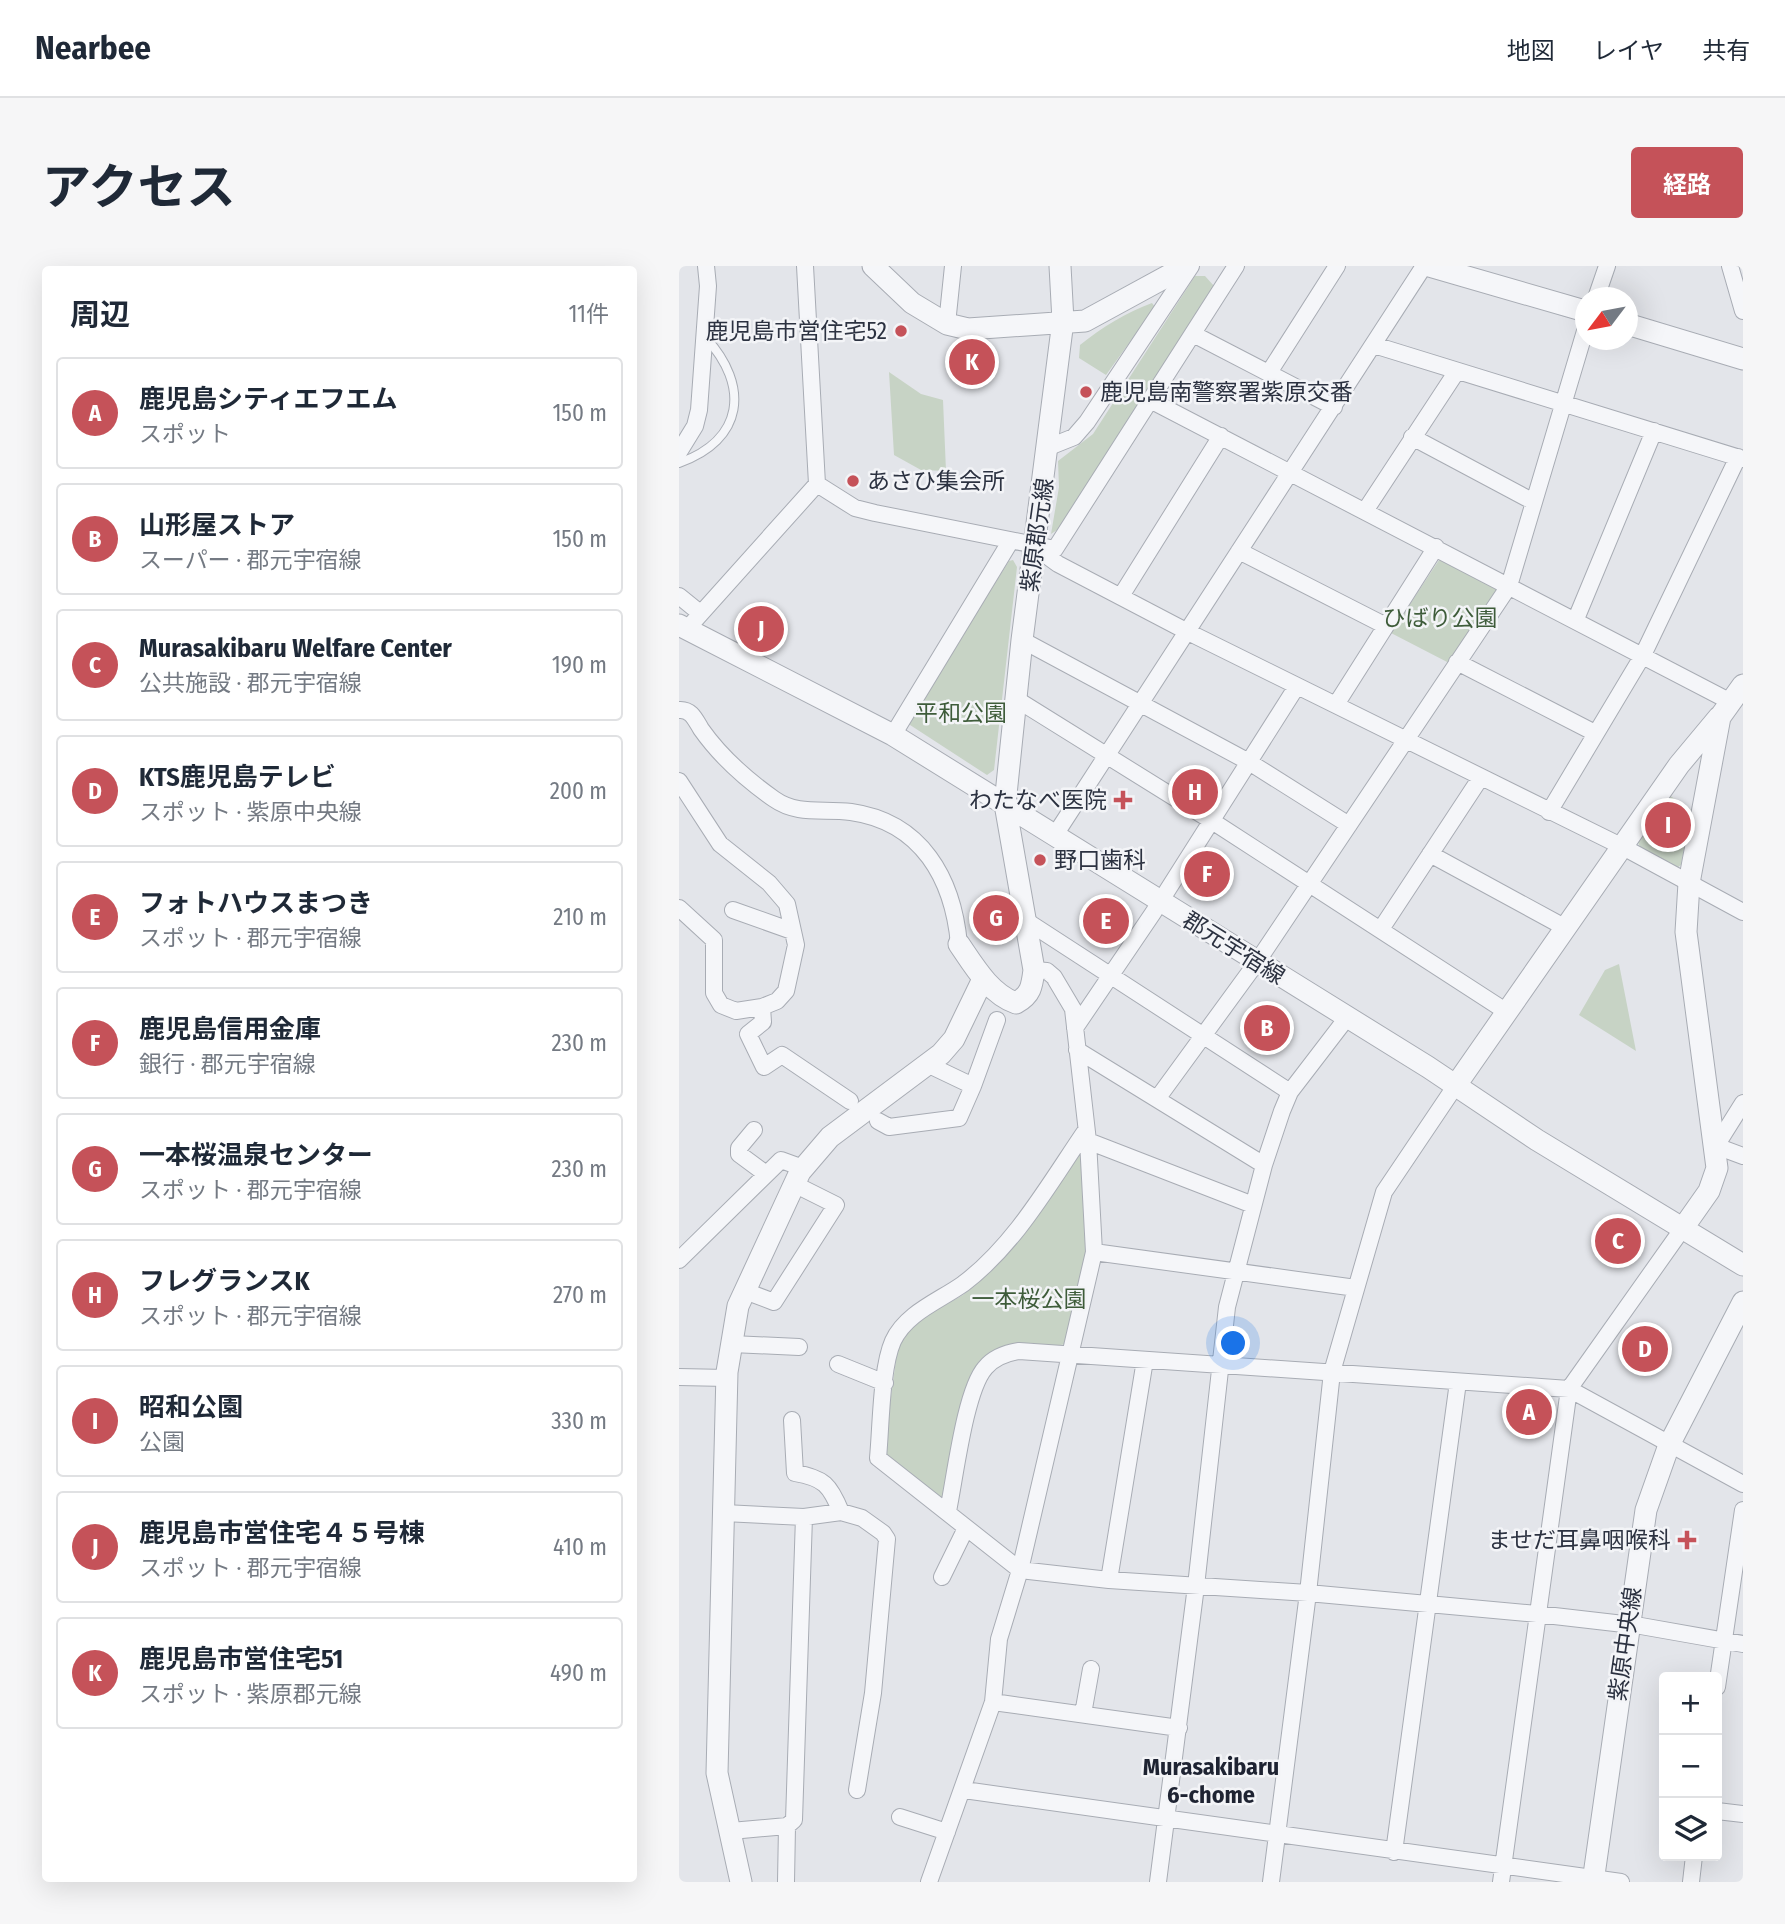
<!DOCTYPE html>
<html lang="ja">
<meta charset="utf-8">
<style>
:root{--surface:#fff;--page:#f6f6f7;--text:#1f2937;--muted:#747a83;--line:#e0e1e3;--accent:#c55259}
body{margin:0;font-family:"Fira Sans Condensed","Noto Sans JP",sans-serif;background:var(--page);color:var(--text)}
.controls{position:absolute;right:21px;bottom:21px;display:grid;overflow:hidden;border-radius:7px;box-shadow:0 7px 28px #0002}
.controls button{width:63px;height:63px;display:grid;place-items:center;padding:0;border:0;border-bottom:2px solid var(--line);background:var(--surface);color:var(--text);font:35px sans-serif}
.compass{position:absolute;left:896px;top:21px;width:63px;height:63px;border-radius:50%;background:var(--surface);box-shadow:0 7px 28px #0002;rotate:238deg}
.you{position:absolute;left:555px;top:1078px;width:24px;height:24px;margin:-18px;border:5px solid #fff;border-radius:50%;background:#1a73e8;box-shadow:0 0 0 10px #1a73e833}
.badge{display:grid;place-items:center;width:46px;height:46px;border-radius:50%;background:var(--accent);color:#fff;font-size:23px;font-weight:700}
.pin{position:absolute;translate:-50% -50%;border:4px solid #fff;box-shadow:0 2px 7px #0006}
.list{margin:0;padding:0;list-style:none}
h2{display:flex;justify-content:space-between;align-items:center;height:91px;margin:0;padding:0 28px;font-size:30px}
h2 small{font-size:23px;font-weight:400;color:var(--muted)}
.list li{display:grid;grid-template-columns:46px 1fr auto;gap:21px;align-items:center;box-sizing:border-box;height:112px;margin:0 14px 14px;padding:0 14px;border:2px solid var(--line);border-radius:7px}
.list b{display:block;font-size:26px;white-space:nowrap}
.list p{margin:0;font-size:23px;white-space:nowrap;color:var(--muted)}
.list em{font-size:23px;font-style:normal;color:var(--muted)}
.icon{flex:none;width:38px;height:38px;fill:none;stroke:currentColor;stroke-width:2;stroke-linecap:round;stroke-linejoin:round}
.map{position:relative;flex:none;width:1064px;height:1616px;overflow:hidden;border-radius:7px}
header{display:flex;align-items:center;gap:42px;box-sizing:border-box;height:98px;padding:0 35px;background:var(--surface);border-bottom:2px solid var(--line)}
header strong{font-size:33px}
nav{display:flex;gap:38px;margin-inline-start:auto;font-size:24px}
.intro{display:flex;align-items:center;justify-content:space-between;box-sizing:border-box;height:168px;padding:0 42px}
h1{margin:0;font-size:49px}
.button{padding:18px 32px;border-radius:7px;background:var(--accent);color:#fff;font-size:24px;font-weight:700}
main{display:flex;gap:42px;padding:0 42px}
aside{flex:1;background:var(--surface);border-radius:7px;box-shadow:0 7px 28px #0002}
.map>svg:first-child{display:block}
</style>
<header>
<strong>Nearbee</strong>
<nav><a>地図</a><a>レイヤ</a><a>共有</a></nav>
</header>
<div class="intro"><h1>アクセス</h1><a class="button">経路</a></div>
<main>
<aside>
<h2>周辺<small>11件</small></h2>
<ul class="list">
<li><span class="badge">A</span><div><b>鹿児島シティエフエム</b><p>スポット</p></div><em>150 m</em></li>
<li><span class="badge">B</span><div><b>山形屋ストア</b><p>スーパー · 郡元宇宿線</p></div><em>150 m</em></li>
<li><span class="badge">C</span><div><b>Murasakibaru Welfare Center</b><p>公共施設 · 郡元宇宿線</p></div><em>190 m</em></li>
<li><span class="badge">D</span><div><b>KTS鹿児島テレビ</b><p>スポット · 紫原中央線</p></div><em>200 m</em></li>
<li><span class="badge">E</span><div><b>フォトハウスまつき</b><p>スポット · 郡元宇宿線</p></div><em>210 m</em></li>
<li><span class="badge">F</span><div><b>鹿児島信用金庫</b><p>銀行 · 郡元宇宿線</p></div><em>230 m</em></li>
<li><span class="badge">G</span><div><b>一本桜温泉センター</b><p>スポット · 郡元宇宿線</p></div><em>230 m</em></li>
<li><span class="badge">H</span><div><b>フレグランスK</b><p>スポット · 郡元宇宿線</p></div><em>270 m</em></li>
<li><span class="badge">I</span><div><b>昭和公園</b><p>公園</p></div><em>330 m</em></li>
<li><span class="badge">J</span><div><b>鹿児島市営住宅４５号棟</b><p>スポット · 郡元宇宿線</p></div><em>410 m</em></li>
<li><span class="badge">K</span><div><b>鹿児島市営住宅51</b><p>スポット · 紫原郡元線</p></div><em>490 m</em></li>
</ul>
</aside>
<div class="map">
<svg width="1064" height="1616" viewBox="0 0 1064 1616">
<rect width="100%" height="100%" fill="#e3e5ea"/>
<path fill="#c7d3c5" d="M516,10H526L535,20L464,138L384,260L372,268L380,221L379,195L414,168Z
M473,37L476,41L427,109L400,92L401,79C422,62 448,46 473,37Z
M210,106L242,128L264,134L267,205L242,204L215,189Z
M762,291L819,322L772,398L712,367Z
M334,294L338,301L315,504L308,509L228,457L330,295Z
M990,529L1012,544L1002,599L998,602L961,581L958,574Z
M940,698L957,785L900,749L926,704Z
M399,885H405L410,989L388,1078L312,1090L267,1232L262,1234L204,1189L219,1079L236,1056L284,1029L326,989Z"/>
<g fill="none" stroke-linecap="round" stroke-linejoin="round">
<defs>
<path id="service" d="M0,197C65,174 71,120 27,72"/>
<path id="minor" d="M1051,0L1064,45
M917,32L928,0
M268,58L274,0
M514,68L655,141
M695,79L1064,193
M591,105L658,0
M471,134L1052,436
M733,171L853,235
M370,181L395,171L408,156L512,0
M0,186L16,160L20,144L29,20L27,0
M138,218L176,242L196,247L376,283L557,0
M686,245L778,105
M357,282L379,298L507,365L944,581L1064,646
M560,285L705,359
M0,330L21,347
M442,330L542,170
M897,353L975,165
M8,363L138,218L126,0
M343,374L570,496L670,559
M778,396L916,467
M337,433L533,555L828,746
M658,437L757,281
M0,444C12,443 16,453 22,463C41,490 68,514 95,533C119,550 145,542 172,546C243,556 274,613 280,678
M214,469L331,276
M0,515L41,578L90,617L108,638L117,679L107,725L98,735L83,741L57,745L42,739L35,727V674L0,642
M870,546L964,389L1059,191
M376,569L745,0
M751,588L887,662
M54,644L113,665
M346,654L611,826
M702,663L802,511
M83,741L84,756L69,768L85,801L103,789L171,835
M396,762L474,647L618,420
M398,784L585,899
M294,820L318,754
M478,833L578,696L830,320L906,65
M1064,837L1037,880L1064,890
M199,855L210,861L280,852L294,820L250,799
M75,864L60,882V888L87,908
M407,864C370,918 336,979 284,1018C260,1035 227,1047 214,1075C202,1102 202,1161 199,1192L341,1304L430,1314L629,1327L858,1348L962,1360L1064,1378
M409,875L574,939
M415,986L677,1022
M0,994L102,894L124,902
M66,1025L95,1036L157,939L115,918
M53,1078L120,1081
M159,1098L206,1117
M0,1111L48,1112
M113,1154L116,1207C145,1212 151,1219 162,1246
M269,1245C276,1212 286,1125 306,1102C315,1091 327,1087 340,1085L890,1123L1064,1218
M45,1247L125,1251L162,1246L183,1252L204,1267L208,1273L194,1427L178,1524
M263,1311L287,1262
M430,1314L466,1094
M1038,1421L1064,1244
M314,1436L500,1462
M404,1448L412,1403
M285,1524L942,1616
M1038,1545L1064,1548
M221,1551L268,1566
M52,1565L108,1560L115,1554L125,1251
M715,1586L779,1116
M107,1616L108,1560
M250,1616L314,1436L320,1373L341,1304L415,986L409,875L394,743L375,711L368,705L355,704
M479,1616L517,1320L548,1041L585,899L603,845L611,826L667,753
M592,1616L629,1327L653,1106L705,926L777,819
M822,1616L890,1123L1004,962
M1012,1616L1015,1590"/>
<path id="tertiary" d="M194,0L233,37L268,58L289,63L406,55L507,0
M750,0L906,45
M948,58L1064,93
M0,359L214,469L749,801L858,874L1064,999
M280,678C295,700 311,728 337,737C352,729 353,720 355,704L326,538L343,374L384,55L381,0
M777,819L1000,499L1040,451
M1004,962L1030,925L1038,902L1007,666L1010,617L1041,451L1064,419
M62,1616L38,1507L48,1106L59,1040L121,906L151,871L262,788L275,773L304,713
M914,1616L967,1244L990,1179L1064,1036"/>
</defs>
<use href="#service" stroke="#a8acb4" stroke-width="10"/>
<use href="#minor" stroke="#a8acb4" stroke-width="18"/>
<use href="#tertiary" stroke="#a8acb4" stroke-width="23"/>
<use href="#service" stroke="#f5f6f9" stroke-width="8"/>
<use href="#minor" stroke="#f5f6f9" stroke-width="16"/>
<use href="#tertiary" stroke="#f5f6f9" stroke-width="21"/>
</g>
<g fill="#c55259" stroke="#f3f4f7" stroke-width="2.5">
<circle cx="222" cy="65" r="7"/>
<circle cx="407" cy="126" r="7"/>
<circle cx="174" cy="215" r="7"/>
<path d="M440.5 523.5h7v7h7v7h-7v7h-7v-7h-7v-7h7z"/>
<circle cx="361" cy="594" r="7"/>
<path d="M1004.5 1263.5h7v7h7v7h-7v7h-7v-7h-7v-7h7z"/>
</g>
<g text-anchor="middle" stroke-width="5" stroke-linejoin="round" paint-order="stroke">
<g font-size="23" fill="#2c3241" stroke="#f3f4f7" text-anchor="end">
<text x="208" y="73">鹿児島市営住宅52</text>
<text x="421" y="134" text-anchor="start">鹿児島南警察署紫原交番</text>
<text x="188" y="223" text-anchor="start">あさひ集会所</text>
<text x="428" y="542">わたなべ医院</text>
<text x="375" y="602" text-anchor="start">野口歯科</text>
<text x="992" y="1282">ませだ耳鼻咽喉科</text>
</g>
<g font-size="23" fill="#2c3241" stroke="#f3f4f7">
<text transform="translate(358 269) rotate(-82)" y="8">紫原郡元線</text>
<text transform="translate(555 682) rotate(32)" y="8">郡元宇宿線</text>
<text transform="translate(946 1378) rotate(-82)" y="8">紫原中央線</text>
</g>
<g font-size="23" fill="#3e5c3a" stroke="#f3f4f7">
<text x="761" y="360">ひばり公園</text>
<text x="282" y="455">平和公園</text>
<text x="350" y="1041">一本桜公園</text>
</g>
<g font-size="24" font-weight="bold" fill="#1e2332" stroke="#f3f4f7">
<text x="532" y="1509">Murasakibaru<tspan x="532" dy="28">6-chome</tspan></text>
</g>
</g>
</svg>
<div class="controls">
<button>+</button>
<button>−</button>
<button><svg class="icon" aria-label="layers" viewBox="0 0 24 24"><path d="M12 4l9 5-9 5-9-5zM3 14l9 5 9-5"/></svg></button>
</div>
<svg class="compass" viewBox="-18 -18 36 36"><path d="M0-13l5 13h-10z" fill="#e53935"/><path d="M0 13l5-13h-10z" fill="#747a83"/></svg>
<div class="you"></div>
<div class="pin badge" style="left:850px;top:1146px">A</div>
<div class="pin badge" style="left:588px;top:762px">B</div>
<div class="pin badge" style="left:939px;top:975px">C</div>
<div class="pin badge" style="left:966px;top:1083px">D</div>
<div class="pin badge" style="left:427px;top:655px">E</div>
<div class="pin badge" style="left:528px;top:608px">F</div>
<div class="pin badge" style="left:317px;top:652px">G</div>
<div class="pin badge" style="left:516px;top:526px">H</div>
<div class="pin badge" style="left:989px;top:559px">I</div>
<div class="pin badge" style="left:82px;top:363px">J</div>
<div class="pin badge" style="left:293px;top:96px">K</div>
</div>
</main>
